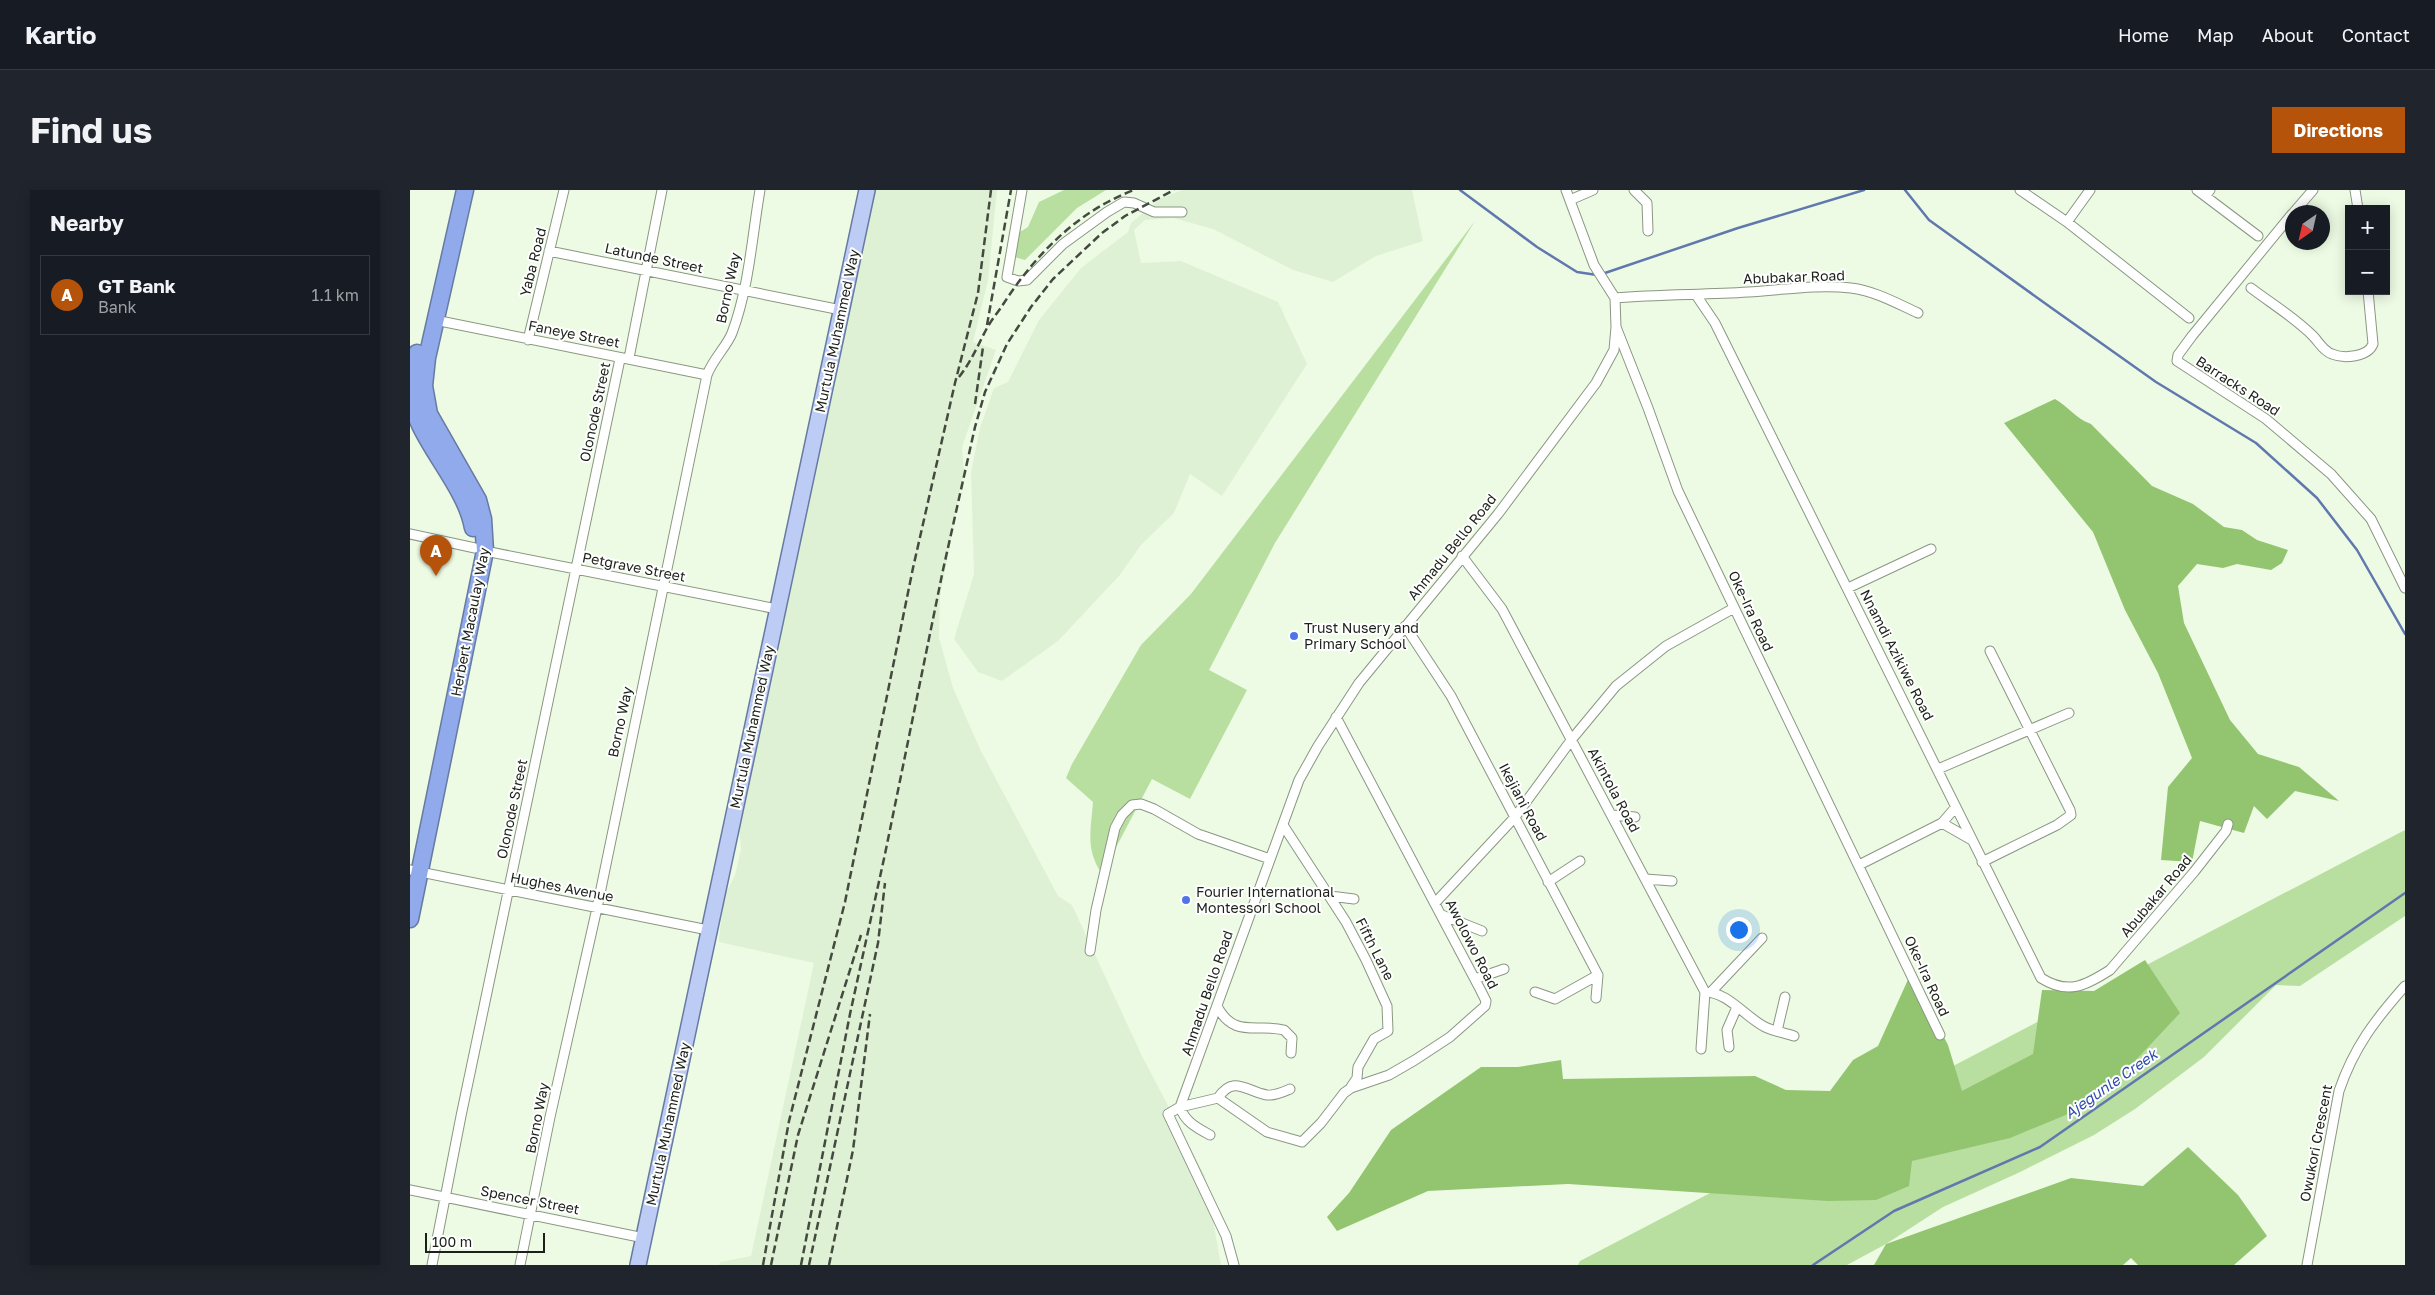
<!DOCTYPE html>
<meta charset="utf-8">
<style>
:root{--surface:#171b24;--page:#20242c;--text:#f1f3f6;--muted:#9ea1a6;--line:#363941;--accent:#b45309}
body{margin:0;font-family:"Golos Text",sans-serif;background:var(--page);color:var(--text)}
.controls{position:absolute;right:15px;top:15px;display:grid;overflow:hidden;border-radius:0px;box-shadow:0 2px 12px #0003}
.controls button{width:45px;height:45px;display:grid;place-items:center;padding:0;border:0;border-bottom:1px solid var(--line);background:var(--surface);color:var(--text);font:25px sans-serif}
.compass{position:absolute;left:1875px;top:15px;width:45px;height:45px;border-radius:50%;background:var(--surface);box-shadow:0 2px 12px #0003;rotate:214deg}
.scale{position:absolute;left:15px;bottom:12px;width:120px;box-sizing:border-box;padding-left:5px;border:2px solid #1b2018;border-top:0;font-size:14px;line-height:18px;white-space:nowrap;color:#1b2018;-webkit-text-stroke:4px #fff;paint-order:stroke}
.you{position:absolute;left:1328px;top:739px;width:18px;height:18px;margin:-12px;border:4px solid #fff;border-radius:50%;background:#1a73e8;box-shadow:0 0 0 8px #1a73e833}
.badge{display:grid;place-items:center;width:32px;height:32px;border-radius:50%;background:var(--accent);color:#fff;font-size:16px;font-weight:700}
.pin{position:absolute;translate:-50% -41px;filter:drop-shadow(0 1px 2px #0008)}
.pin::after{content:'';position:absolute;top:26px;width:18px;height:15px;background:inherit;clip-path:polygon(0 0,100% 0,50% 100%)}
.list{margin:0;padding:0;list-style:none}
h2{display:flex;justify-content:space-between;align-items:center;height:65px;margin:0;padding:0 20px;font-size:21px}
h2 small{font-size:16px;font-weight:400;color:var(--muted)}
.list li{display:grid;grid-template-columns:32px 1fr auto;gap:15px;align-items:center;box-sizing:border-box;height:80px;margin:0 10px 10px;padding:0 10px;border:1px solid var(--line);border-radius:0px}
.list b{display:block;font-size:19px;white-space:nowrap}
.list p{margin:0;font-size:16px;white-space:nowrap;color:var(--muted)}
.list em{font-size:16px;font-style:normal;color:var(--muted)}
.map{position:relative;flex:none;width:1995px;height:1075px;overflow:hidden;border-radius:0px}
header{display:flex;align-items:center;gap:30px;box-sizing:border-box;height:70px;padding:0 25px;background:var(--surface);border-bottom:1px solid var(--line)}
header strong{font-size:24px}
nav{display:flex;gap:28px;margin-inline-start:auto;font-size:18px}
.intro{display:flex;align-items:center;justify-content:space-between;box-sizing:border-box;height:120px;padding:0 30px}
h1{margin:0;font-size:35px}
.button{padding:12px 22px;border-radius:0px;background:var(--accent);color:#fff;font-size:18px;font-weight:700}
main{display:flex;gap:30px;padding:0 30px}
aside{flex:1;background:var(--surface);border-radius:0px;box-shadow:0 2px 12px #0003}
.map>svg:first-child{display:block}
</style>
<header>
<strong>Kartio</strong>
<nav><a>Home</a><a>Map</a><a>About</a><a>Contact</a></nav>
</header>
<div class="intro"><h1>Find us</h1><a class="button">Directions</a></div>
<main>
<aside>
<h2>Nearby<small></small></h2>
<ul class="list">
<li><span class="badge">A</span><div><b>GT Bank</b><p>Bank</p></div><em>1.1 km</em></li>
</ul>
</aside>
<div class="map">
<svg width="1995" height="1075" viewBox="0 0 1995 1075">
<rect width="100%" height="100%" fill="#edfbe4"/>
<path fill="#dff1d4" d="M463,0H587L578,90L563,152L586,160L552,257L554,281L530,407L529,448L543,498L570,559L648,706L662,715L732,866L795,986L811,1075H309L310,1072L341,1066L404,773L309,752V748L314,707L325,685L331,659L329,638Z
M772,0H1002L1013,51L966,66L923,92L883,80L803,39L763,28L735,30L724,40L731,73L771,71L868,112L897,174L812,306L780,284L764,323L731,355L709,386L648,451L592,491L568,482L544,449L564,384L561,282L570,238L584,198L598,192L629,130L671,78L718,42L721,33L750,9Z"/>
<path fill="#b8dea0" d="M654,0H696L667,18L615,70L604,67L598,49L618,37L629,12Z
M1065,31L865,353L799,480L837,500L780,609L742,589L692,684C675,659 681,640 683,612L656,588L662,574L731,455L781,404Z
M1995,640V726L1890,796L1866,795L1794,867L1725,919L1684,945L1608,983L1533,1017L1476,1054L1437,1075H1168L1170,1071Z"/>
<path fill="#93c570" d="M1645,209C1658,216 1666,229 1681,234L1742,296L1783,314L1814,337L1832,340L1847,350L1878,360L1872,373L1861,380L1827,374L1813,378L1787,374L1768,396L1774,433L1820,530L1848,564L1889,577L1929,611L1885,601L1857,629L1844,616L1834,643L1790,631L1782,672L1751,670L1758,597L1782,568L1748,483L1715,420L1683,342L1594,233Z
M1735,770L1770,823L1709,888L1670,919L1600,948L1502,971L1499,996L1466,1010L1418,1011L1158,994L1018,1001L927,1041L917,1027L939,1003L981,940L1071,877H1108L1151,870L1153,889L1345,886L1376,900L1420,901L1443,870L1468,856L1501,783L1538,855L1552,901L1623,864L1632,800L1684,801Z
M1778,957L1828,1005L1857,1046L1824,1075H1728L1721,1068L1713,1075H1464L1476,1054L1661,988L1733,996Z"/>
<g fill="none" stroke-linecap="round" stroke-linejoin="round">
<path stroke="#6078ae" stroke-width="2.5" d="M1050,0L1127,57L1167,82L1187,85
M1495,0L1519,30L1643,119L1746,192L1846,253L1907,308L1947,360L1995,444
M1192,84L1328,38L1454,0
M1403,1075L1484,1021L1630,957L1995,703"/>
<defs>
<path id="street" d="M612,0L597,87L608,91L617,90L653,54L697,22L714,12L724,13L744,22H772
M1156,0L1184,75L1205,108L1206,137L1238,218L1268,301L1530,845
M1224,0L1237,13L1238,41
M1610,0L1657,32L1779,128
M1787,0L1795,6L1800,0
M1945,0L1948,19
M1795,6L1848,46
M1160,10L1183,0
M1884,22L1903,0
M1882,24L1782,146L1768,165L1767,171L1856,229L1921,284L1961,329L1995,398
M1657,32L1680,0
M139,61L431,120
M1841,98C1862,114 1884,127 1903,146C1909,152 1913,161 1922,164C1934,169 1958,167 1963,154L1958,101
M1286,105L1305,133L1631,788C1658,805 1675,796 1700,780L1784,682L1816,641L1818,634
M1205,108C1249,104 1294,105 1338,102C1372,100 1407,94 1441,98C1465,101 1486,113 1508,123
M25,130L297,185
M118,150L154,0
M219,168L252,0
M0,344L65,358
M75,361L367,419
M1052,366L1092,419L1295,802L1291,859
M1438,398L1521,359
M995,436L1041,506L1188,785L1186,808
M1528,579L1659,523
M1202,625L1225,627
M1532,633L1560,649
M873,635L936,732L956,770L977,816L978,841L964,849L948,877L947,888L941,897
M1572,672L1647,635L1661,625L1660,620L1580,461
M1449,675L1532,633L1545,618
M0,680L298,740
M1236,689L1262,691
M1138,692L1170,671
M920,706L944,709
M1025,713L1105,627L1162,549L1206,496L1256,456L1324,418
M1032,725L1072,741
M680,761L686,720L705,638L712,625L722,615L731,614L744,619L788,644L860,669
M1065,789L1094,779
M1125,802L1145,809L1188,785
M1295,802C1318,802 1335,827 1355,837C1363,841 1375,843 1384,846
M1301,802L1352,748
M807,816C824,849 847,833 874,840L882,848L881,863
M1367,841L1375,807
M1319,857L1317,840L1327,817
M808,908C824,884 837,902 857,905C865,906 873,902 880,899
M800,945C787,938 775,932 770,917L889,590L908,556L949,493L1088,324L1186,193L1204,160L1206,137
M0,1000L234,1048
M22,1075L51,926L210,169
M110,1075L140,927L187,718L297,185C303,169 317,156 322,143C339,98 342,47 350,0
M824,1075L816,1046L758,924L770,917L808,908L857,942L892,952L911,933L934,903L941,898L979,885L1005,870L1040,847L1075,816L1076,811L1070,799L926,527
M1897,1075L1929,901C1944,857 1965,830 1995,796"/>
<path id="primary" d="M228,1075L457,0"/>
<path id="highway" d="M7,163C5,175 1,188 1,201C1,244 55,291 63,338
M0,729L75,361L73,329L68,310L19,224L14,196L17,168L55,0"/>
</defs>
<use href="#street" stroke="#8a9783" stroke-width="11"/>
<use href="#primary" stroke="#677aa2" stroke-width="18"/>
<use href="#highway" stroke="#677aa2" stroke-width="19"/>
<use href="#street" stroke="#fff" stroke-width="9"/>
<use href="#primary" stroke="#bcccf4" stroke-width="15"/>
<use href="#highway" stroke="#90aaec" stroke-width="16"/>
<path stroke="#444a40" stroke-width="2.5" stroke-dasharray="8 4" stroke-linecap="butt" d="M577,135L601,0
M549,187C561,172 568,155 577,138C582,129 589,121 594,113C626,64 668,21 724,0
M565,214L573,157
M353,1075L379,931L435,712L503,378L545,193L568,103L581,0
M361,1075L388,945L451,745
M391,1075L440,824L475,664L533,380L565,237L575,202L597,154L621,117L643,89L692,43L715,26L764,0
M399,1075L468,753L475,693
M419,1075L443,960L460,824"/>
</g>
<g fill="#4e74e7" stroke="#fff" stroke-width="2">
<circle cx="884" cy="446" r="5"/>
<circle cx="776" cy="710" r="5"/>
</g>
<g text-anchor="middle" stroke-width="4" stroke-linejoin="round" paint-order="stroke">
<g font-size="14" fill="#1b2018" stroke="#fff">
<text transform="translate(244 68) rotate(12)" y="5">Latunde Street</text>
<text transform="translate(123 72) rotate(-76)" y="5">Yaba Road</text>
<text transform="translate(1384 87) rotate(-2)" y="5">Abubakar Road</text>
<text transform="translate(318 98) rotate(-78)" y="5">Borno Way</text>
<text transform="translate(427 141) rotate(-78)" y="5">Murtula Muhammed Way</text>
<text transform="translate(164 144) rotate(11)" y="5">Faneye Street</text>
<text transform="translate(1828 196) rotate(33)" y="5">Barracks Road</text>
<text transform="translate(185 222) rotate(-78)" y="5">Olonode Street</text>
<text transform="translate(1042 357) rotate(-51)" y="5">Ahmadu Bello Road</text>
<text transform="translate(224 377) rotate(11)" y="5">Petgrave Street</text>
<text transform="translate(1341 421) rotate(65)" y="5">Oke-Ira Road</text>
<text transform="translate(60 432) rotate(-79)" y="5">Herbert Macaulay Way</text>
<text transform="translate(1487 465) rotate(63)" y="5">Nnamdi Azikiwe Road</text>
<text transform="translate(210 532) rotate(-78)" y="5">Borno Way</text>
<text transform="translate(342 537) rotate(-78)" y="5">Murtula Muhammed Way</text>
<text transform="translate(1204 600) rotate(62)" y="5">Akintola Road</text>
<text transform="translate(1113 612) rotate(62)" y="5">Ikejiani Road</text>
<text transform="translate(102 619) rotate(-78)" y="5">Olonode Street</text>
<text transform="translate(152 697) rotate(11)" y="5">Hughes Avenue</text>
<text transform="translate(1746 706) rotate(-50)" y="5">Abubakar Road</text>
<text transform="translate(1062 754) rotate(63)" y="5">Awolowo Road</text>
<text transform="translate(965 759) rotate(63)" y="5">Fifth Lane</text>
<text transform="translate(1517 786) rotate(65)" y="5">Oke-Ira Road</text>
<text transform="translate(797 803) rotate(-71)" y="5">Ahmadu Bello Road</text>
<text transform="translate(127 928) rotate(-79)" y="5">Borno Way</text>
<text transform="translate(258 934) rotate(-78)" y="5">Murtula Muhammed Way</text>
<text transform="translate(1906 953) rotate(-79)" y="5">Owukori Crescent</text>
<text transform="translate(120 1010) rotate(11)" y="5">Spencer Street</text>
</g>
<g font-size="14" fill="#1b2018" stroke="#fff" text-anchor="start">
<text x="894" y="443">Trust Nusery and<tspan x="894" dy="16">Primary School</tspan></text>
<text x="786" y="707">Fourier International<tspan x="786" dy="16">Montessori School</tspan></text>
</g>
<g font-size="15" font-style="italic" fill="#304dac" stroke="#fff">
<text transform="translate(1701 894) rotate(-35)" y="5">Ajegunle Creek</text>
</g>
</g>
</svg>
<div class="controls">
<button>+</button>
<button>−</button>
</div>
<svg class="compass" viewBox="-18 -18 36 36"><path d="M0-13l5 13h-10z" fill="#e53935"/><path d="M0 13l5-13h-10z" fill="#9ea1a6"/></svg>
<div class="scale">100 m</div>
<div class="you"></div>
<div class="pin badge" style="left:26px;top:386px">A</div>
</div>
</main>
